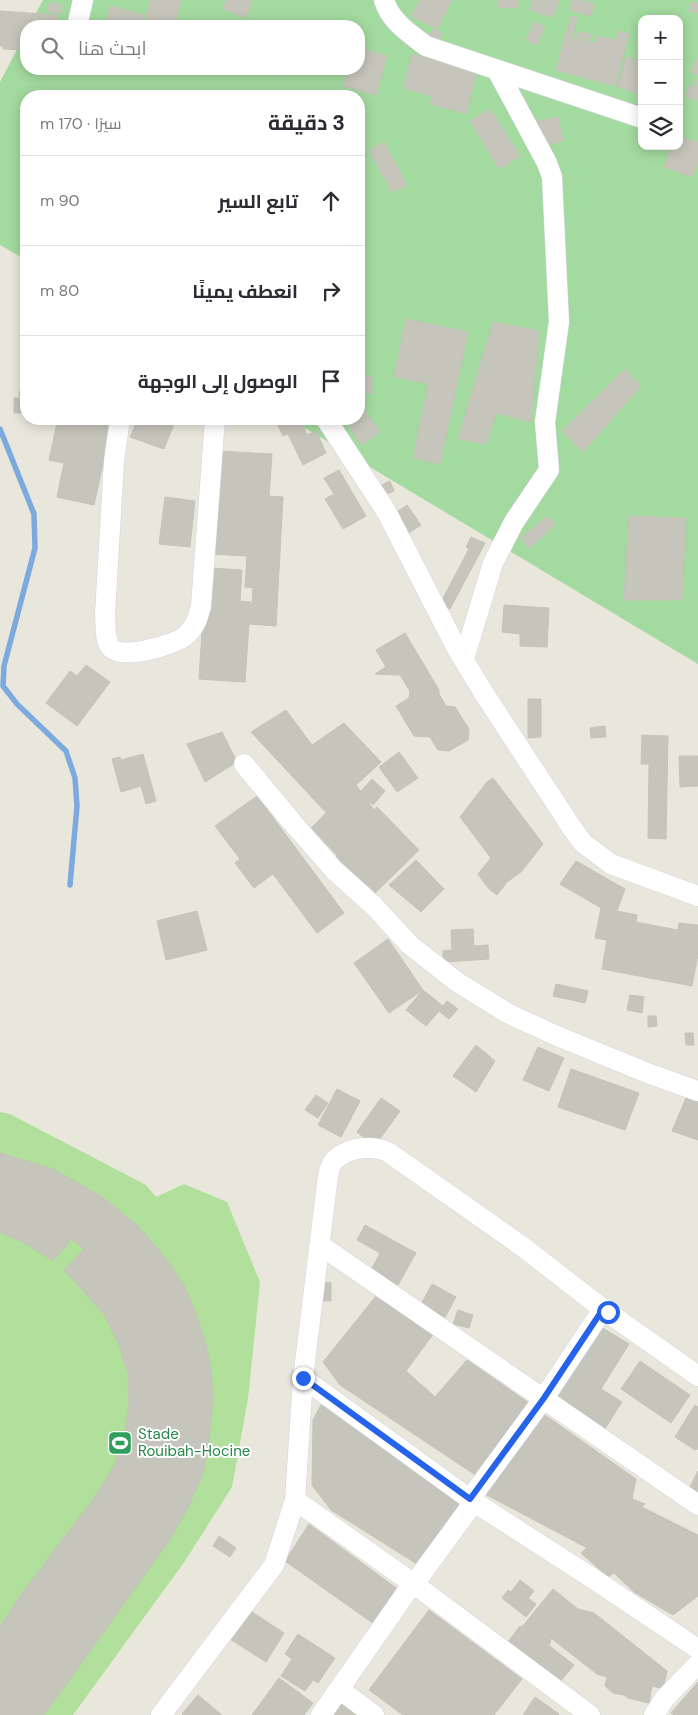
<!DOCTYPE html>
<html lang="ar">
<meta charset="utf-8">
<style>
:root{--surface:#fff;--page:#f7f7f7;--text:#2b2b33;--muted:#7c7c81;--line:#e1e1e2}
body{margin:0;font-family:"DM Sans",Cairo,sans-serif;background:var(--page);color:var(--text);direction:rtl}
.controls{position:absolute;right:15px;top:15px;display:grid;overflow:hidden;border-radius:10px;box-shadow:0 2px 12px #0003}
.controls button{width:45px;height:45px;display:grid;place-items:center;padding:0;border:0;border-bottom:1px solid var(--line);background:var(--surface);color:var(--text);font:25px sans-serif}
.stop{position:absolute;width:15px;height:15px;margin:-11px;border:4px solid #2563eb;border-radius:50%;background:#fff}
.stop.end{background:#2563eb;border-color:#fff;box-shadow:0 1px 5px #0008}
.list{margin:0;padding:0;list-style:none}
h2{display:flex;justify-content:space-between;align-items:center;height:65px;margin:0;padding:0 20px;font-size:21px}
h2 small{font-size:16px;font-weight:400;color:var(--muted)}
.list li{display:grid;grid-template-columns:32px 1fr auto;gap:15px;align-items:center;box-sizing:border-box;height:90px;padding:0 20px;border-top:1px solid var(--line)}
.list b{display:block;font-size:19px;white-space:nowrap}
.list em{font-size:16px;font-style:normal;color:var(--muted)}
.icon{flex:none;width:28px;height:28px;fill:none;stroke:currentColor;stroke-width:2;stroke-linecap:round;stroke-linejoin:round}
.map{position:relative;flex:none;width:698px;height:1715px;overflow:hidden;direction:ltr}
.search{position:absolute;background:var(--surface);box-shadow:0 2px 12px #0003;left:20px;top:20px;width:345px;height:55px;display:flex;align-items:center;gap:12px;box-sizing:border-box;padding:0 18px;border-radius:20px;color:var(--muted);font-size:19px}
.panel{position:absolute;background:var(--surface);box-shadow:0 2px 12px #0003;left:20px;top:90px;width:345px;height:335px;border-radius:20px;direction:rtl}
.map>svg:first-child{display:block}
</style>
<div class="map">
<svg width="698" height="1715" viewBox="0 0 698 1715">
<rect width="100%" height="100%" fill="#e9e7dc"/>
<path fill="#a3da9f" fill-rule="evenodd" d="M43,0H698V664L290,419H359V96H26V260L0,245V82L26,32V69H359V26H29ZM642,19H679V146H642Z"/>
<path fill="#b1e09c" d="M0,1112L10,1114L146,1185L156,1197L184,1184L227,1202L260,1282L248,1399L232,1487L185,1561L73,1715H0Z"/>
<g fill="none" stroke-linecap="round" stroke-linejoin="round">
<path stroke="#7caadf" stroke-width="5.5" d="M0,429L34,514L35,548L4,666L3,686L17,704L66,751L75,778L77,806L70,885"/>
</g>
<path fill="#c5c5bb" stroke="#c4c3b6" d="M150,0H181L175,26L145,20Z
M226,0H252L246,18L223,9Z
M420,0H452L437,29L411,16Z
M498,0H518V8L498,7Z
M533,0H559L553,17L530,10Z
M572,0H580L594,4L591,16L569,10Z
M49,3L62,4L61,13L48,12Z
M690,3H698V12H689Z
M110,6L144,15L141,26H105Z
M0,11L57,15L56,26H26V66L24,65L25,50L3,49V46H0Z
M571,16L578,18L572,37L595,43L597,36L616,40L618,31L629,34L615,86L556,70Z
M534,22L545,27L537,45L526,40Z
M433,29L442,33L438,42L429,38Z
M577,32L591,34V39L577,38Z
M359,48L387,56L376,95L343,86L348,69H359Z
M412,54L477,71L466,114L430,104L432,96L403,88Z
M698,56V75L691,72Z
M626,57L642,62V95L617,87Z
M273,69H293L276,76Z
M698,77V101L686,96L690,85L694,87Z
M490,109L520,156L499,169L470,121Z
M558,117L563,141L543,146L538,121Z
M679,136L698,143V161L692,177L664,167L671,146H679Z
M384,142L407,185L392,192L369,150Z
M406,319L468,332L440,464L413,458L428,384L394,377Z
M493,322L539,331L531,422L496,413L486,444L458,439Z
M26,359V397L19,396Z
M625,369L641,386L583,452L562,431Z
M372,376V393H360V406H359V377Z
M14,398H26V413H14Z
M362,407L380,432L362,445L344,420L347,419H359V410Z
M58,419H113L94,505L57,497L64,463L49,460Z
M138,419H176L164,449L130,437Z
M280,419H305L306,421L302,423L307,435L316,431L326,453L303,465L288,434L283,436L276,421Z
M217,451L272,454L269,496L283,497L276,626L249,624L245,682L199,679L204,600L209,568L242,570L240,601L251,602L250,604L252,605L253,588L245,587L247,556L211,554Z
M339,470L366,516L343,529L325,499L334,494L324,478Z
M390,481L394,491L384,495L380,486Z
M165,497L195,501L190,547L159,544Z
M407,505L421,525L409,533L395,513Z
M548,516L556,525L529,548L520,538Z
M629,516L686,518L682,600H624Z
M471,537L485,543L450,609L440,604L469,549L466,547Z
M504,605L549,608L547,647L520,646V634L502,632Z
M405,633L439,690V694L446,706L455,707L469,729L468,740L449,751L438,750L430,737L414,736L396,706L409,698L410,691L400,675L375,674L386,667L376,650Z
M86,665L110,682L77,726L46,703L70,671L77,676Z
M528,699H541V737L528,738Z
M286,710L312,745L344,723L381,762L356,785L374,810L347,835L251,732Z
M605,726L606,737L591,738L590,728Z
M222,732L237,762L205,782L187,744Z
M642,735L668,736L666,839L648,838L649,764H641Z
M399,752L418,778L397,792L379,767Z
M143,754L156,801L146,804L141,786L121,792L112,759L120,757L121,760Z
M679,756H698V786L680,787Z
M493,778L543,844L521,872L507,882L497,895L489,889L478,874L491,858L460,817L487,782Z
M372,779L385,791L373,805L359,793Z
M257,796L344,913L317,933L273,874L254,888L235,863L240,859L215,826Z
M336,803L358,825L377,807L419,850L371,897L333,859L337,855L311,828Z
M416,860L444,889L421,912L389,885Z
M576,861L625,889L615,916L560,884Z
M601,908L637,915L636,922L698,934V955L692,986L602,969L607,940L595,938Z
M197,911L207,950L166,960L157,921Z
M679,923L698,925V933L678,931Z
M473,929L474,946L488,945L489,959L443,962V951L452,950L451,930Z
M388,939L423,990L389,1013L354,963Z
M556,984L588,991L585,1003L553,996Z
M423,990L443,1006L447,1001L458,1009L449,1019L439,1011L426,1026L406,1010Z
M630,995L644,997L642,1013L627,1010Z
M648,1016H656L657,1026L648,1027Z
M685,1033H693L694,1045H686Z
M476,1045L495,1061L476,1092L453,1076Z
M538,1047L564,1058L549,1091L523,1080Z
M571,1069L639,1093L625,1130L558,1107Z
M337,1089L360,1101L341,1137L318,1125Z
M689,1091L698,1094V1140L672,1131Z
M316,1095L328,1103L318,1118L305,1110Z
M381,1098L400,1111L375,1146L357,1132Z
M0,1153L53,1169L101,1196L138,1226L167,1260L184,1285L195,1311L205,1340L211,1370L213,1398L208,1449L203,1473L188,1508L170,1540L44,1715H0V1626L20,1596L96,1495L114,1466L124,1437L129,1405L128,1374L118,1343L104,1314L64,1270L84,1249L72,1239L53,1261L23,1242L0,1232Z
M365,1225L416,1253L398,1285L371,1270L380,1253L357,1240Z
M321,1282L331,1283V1301H321Z
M432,1284L456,1297L442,1323L418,1310Z
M377,1295L434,1333L406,1371L435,1397L467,1360L529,1403L477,1476L340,1385L323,1362Z
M458,1310L473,1315L469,1328L453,1324Z
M601,1327L629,1344L601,1389L622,1402L604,1430L556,1400Z
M640,1361L690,1395L671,1423L621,1389Z
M321,1405L460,1504L417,1564L331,1510L312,1485L313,1420Z
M695,1405L698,1407V1450L696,1448L695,1450L675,1437Z
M542,1413L636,1479L632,1499L645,1504L642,1507L698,1535V1596L673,1615L634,1592L614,1573L608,1577L581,1553L587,1548L485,1494Z
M698,1471V1499L687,1493Z
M309,1524L396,1588L374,1624L285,1561Z
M219,1536L236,1548L230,1557L213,1546Z
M520,1580L534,1591L528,1598L536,1604L526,1617L502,1598L508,1590L511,1592Z
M553,1589L578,1609L594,1613L667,1671L663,1689L652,1686L649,1703L628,1698L624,1695L613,1693L605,1686L607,1677L597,1674L551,1638L550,1644H547L574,1665L559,1683L508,1642L520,1626L522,1627Z
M249,1610L284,1633L266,1662L230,1639Z
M429,1610L522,1679L494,1715H403L369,1690Z
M298,1634L335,1658L318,1683L313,1680L305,1691L281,1676L292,1659L285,1654Z
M279,1678L313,1703L304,1715H252Z
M698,1682V1715H674L671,1713Z
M198,1695L222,1715H183L182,1714Z
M535,1697L559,1714L558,1715H523Z
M339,1701L359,1715H329Z"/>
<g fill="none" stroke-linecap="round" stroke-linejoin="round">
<defs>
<path id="minor" d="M384,0C390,21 409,33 426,46L642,118
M77,26L83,0
M120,419L114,461L105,614C106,624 104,640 111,648C123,660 174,645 185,636C195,628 198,618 201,606L215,419
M326,419L386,511L457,649L485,695L572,828L583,843L611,864L698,896
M464,659L493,563L514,522L549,470L545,422L559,322L552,177L547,163L497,70
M244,764L292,822L334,870L374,906L410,945L457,982L509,1014L557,1036L650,1074L698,1091
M320,1245L698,1505
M303,1378L474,1502L589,1576L698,1649
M470,1499L544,1398L603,1309
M295,1500L414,1584L590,1715
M414,1584L474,1502
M339,1689L374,1715
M161,1715L274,1565L295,1500L303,1378L328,1176C329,1170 331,1162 337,1158C350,1147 373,1145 388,1152L523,1247L603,1309L698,1376
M321,1715L413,1583
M654,1715L665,1698L698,1664"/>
</defs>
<use href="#minor" stroke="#d3d2e0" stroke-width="21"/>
<use href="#minor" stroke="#fff" stroke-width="20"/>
</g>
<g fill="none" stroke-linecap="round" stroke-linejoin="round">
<path stroke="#2563eb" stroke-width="6" d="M303,1378L470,1499L544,1398L603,1309L608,1312"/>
</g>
<defs>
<symbol id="stadium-square" viewBox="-11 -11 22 22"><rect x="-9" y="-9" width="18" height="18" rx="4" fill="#2e9e5b" stroke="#fff"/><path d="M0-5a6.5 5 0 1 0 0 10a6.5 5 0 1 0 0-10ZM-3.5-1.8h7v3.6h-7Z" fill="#fff"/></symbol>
</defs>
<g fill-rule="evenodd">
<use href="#stadium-square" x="106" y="1429" width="28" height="28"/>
</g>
<g text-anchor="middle" stroke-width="4" stroke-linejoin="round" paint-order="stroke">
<g font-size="15" fill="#27864d" stroke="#fff" text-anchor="start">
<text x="138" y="1439">Stade<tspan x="138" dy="17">Rouibah-Hocine</tspan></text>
</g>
</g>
</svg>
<div class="controls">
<button>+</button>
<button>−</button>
<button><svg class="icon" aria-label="layers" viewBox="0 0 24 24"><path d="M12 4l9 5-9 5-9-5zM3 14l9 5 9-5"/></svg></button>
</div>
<div class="stop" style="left:608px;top:1312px"></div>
<div class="stop end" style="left:303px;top:1378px"></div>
<div class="search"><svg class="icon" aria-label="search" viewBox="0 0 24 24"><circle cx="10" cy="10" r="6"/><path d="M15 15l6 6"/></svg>ابحث هنا</div>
<section class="panel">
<h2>3 دقيقة<small>سيرًا · 170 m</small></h2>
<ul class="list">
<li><svg class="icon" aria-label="ahead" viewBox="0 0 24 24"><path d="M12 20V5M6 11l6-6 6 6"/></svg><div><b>تابع السير</b></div><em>90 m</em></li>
<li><svg class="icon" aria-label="right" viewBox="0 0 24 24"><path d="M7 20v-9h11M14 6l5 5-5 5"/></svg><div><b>انعطف يمينًا</b></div><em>80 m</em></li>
<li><svg class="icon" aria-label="arrive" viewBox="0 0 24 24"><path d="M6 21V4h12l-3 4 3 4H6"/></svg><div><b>الوصول إلى الوجهة</b></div></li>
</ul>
</section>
</div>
